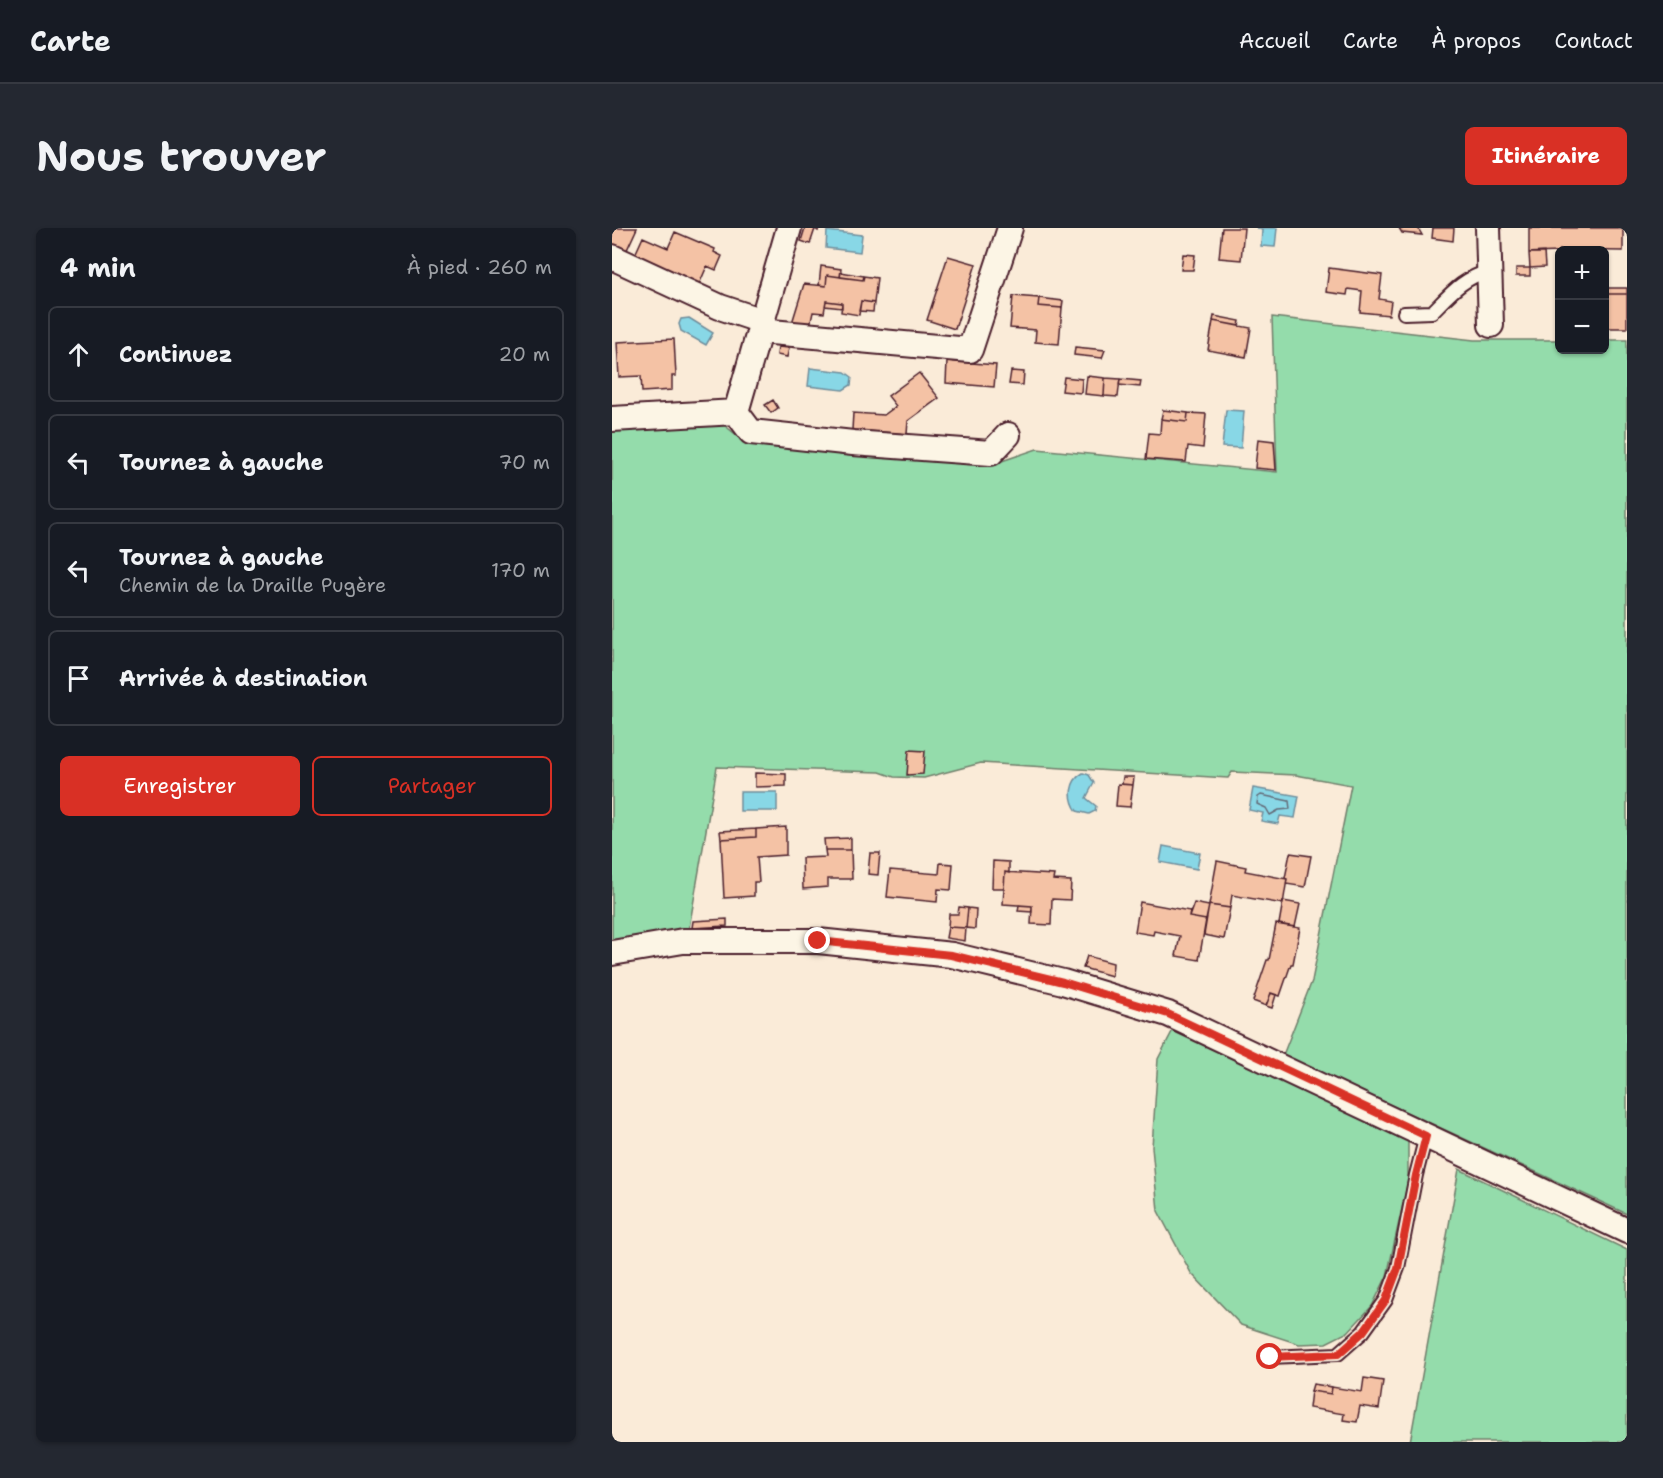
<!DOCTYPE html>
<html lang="fr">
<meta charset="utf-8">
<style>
:root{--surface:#171b24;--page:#242831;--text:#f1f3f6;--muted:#9ea1a6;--line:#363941;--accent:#d93025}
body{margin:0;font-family:"Shantell Sans",sans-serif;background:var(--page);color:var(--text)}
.controls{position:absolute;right:18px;top:18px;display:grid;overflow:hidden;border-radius:9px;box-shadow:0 2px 4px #0004}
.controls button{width:54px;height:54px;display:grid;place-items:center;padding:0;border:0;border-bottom:2px solid var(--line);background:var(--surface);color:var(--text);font:30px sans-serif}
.stop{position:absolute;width:18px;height:18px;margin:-14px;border:4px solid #d93025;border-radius:50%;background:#fff}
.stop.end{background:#d93025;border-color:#fff;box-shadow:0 2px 6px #0008}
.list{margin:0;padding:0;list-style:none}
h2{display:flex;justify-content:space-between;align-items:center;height:78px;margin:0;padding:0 24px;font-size:26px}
h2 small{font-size:20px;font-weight:400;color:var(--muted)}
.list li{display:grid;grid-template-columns:39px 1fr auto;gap:18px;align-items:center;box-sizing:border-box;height:96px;margin:0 12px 12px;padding:0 12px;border:2px solid var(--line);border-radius:9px}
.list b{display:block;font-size:22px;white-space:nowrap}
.list p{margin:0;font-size:20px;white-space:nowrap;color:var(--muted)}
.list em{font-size:20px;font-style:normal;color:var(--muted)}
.actions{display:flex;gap:12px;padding:18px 24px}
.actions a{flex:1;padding:14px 0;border:2px solid var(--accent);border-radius:9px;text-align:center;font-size:21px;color:var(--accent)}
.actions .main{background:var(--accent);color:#fff}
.icon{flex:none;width:33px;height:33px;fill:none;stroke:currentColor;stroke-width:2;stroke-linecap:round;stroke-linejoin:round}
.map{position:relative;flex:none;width:1015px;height:1214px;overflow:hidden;border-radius:9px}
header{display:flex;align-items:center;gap:36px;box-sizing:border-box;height:84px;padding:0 30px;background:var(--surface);border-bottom:2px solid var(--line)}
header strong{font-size:28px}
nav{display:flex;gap:33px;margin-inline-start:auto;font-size:21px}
.intro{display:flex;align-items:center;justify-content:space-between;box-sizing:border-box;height:144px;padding:0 36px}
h1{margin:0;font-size:42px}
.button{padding:15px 27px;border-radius:9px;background:var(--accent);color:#fff;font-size:21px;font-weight:700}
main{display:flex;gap:36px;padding:0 36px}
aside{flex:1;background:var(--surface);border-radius:9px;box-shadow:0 2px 4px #0004}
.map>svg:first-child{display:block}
</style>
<header>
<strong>Carte</strong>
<nav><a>Accueil</a><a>Carte</a><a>À propos</a><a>Contact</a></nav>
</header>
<div class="intro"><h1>Nous trouver</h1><a class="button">Itinéraire</a></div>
<main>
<aside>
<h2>4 min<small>À pied · 260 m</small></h2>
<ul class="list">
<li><svg class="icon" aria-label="ahead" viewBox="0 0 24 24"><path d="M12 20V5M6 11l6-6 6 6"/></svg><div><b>Continuez</b></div><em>20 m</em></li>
<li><svg class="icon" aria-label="left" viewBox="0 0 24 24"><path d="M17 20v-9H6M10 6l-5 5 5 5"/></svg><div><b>Tournez à gauche</b></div><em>70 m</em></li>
<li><svg class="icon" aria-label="left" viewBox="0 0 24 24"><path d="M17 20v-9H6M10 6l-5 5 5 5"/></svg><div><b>Tournez à gauche</b><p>Chemin de la Draille Pugère</p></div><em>170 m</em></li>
<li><svg class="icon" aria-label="arrive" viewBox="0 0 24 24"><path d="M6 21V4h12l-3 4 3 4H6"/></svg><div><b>Arrivée à destination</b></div></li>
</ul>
<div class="actions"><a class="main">Enregistrer</a><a>Partager</a></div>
</aside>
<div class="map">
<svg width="1015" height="1214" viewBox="0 0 1015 1214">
<rect width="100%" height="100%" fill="#faebd8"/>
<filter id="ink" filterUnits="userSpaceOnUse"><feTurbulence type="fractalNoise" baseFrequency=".0167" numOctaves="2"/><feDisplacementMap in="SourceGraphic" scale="12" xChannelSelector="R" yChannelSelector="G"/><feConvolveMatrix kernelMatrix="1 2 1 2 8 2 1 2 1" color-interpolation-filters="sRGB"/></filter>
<g filter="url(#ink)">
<path fill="#94dcab" stroke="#6f7e6b" stroke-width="1.5" d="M660,89L862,112H947L948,122H993V112H1015V986L671,827L700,753L739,557L684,547L620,544L616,550L369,535L312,550L282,549L268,544L105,539L76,706L0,716V202L107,193L131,212L384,235L425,221L665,244Z
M561,802L796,908V953L775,1048L760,1078L736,1104L714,1115L687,1116L629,1097L579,1045L546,983L540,919L546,831Z
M847,941L1015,1022V1214H798Z"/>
<path fill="#88d7e6" stroke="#6f8d9b" stroke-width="1.5" d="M644,0H665L663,19L649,18L650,2Z
M215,3L250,7L248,24L214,20Z
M77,90L101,105L94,117L69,103L67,96L69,91Z
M198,140L233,144L240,149L239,157L231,162L196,158Z
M614,182L632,183L629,220L610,219Z
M471,545L477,547L482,555L474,570L484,578L483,583L477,586L465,583C456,570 457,553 471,545Z
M641,560L687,568L683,590L668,588L666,596L649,593L651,585L637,582Z
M128,564H165V583H128Z
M551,618L588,625L585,641L548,634Z"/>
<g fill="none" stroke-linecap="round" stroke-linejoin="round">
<path stroke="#636976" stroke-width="1.5" d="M649,567L677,573L678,581L667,582L658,587L654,580L645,576L646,569Z"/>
</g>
<path fill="#f4c2a5" stroke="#4a1f2b" stroke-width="1.5" d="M0,0H25L13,26L0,20Z
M193,0H207L206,3L203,1L198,16L189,13Z
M610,0H632L629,32L607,30Z
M787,0H806L810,7L790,5Z
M821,0H842L841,13L820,10Z
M917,0H1011V23L948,22V24L917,25Z
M63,4L103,21L102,24L110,28L104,42L95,38L86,59L21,31L31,9L56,20Z
M932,24L933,39L918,40L917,25Z
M571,26L583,27L581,42H569Z
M336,28L364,36L343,101L315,92Z
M209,38L229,41L228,49L215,47L214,58L207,57Z
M717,40L770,47L767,71L779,73L777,87L748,84L750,63L736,61L735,67L714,64Z
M904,40H918V48H904Z
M229,44L252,48L251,52L228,49Z
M215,47L251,52L252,48L265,50L262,75L249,73L247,87L229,84L230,75L214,73L212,85L201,84L198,98L180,95L192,56L214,58Z
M993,60H1015V66H993Z
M993,66H1015V100H993Z
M401,68L427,70L426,78L450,80L447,116L423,114L424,102L398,100Z
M427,70L451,73L450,80L426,78Z
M214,73L230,75V80L213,78Z
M249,73L262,75L261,84L247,83Z
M602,88L628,93L627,98L601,93Z
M601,93L639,100L634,129L596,122Z
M62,111L64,148H60V162L30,164L29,148L7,149L5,114Z
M166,119L177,120L175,129L165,127Z
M463,119L493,122L490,130L462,127Z
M335,133L384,137L382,159L334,155Z
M399,143L412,144L411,157L397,156Z
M307,145L327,170L296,193L295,206L240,202L241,185L272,187L284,178L276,168Z
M475,148L493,150L492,168L473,166Z
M452,149L470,151L469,165L450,163Z
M493,150L508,151L506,169L492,168Z
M508,151L529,153L528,159L507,157Z
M161,172L166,180L159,185L153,177Z
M551,182L576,185L575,194L549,191Z
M576,185L594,186L591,220L576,218L574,234L534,231L537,205L548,206L549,191L575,194Z
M646,211L662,213L664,242L643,240Z
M297,522L313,523L311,546L295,547Z
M143,545L174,546V558L143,559Z
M511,549H522L521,557L510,556Z
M506,556L521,557L518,579L504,578Z
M174,599V627L145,629L147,654H142V668L112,670L109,611L144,609V601Z
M144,601V609L109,611L108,603Z
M239,610V622H213L212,611Z
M213,622H239L240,651H216V659L191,661L190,630L214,629Z
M258,625H268L266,647L256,646Z
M678,625L699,628L693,659L674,656L675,651L673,650Z
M381,633L397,634V645L393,644L392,660H380Z
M605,633L634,639L633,643L675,651L671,676L620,667L618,680L597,677Z
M328,635L341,636L339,662L326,661L325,674L275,669L278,642L327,646Z
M393,644L442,647L441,652L459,653L458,672L440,671L439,697L419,696L420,678L391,676Z
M671,673L688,676L683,699L667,696Z
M528,674L578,683L577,689L594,692L587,732L564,728L568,708L542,703L541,707L523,704Z
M582,675L597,678L594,692L577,689Z
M407,677L420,678V684L406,683Z
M597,677L618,680L612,711L592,707Z
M347,679L356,680L354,700L336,699L337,686H346Z
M356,680L364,681L363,701L354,700Z
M115,691V698L80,700L81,693Z
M664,696L688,700L681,736H679L668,768L659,765L654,778L641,773L655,732H657Z
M336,699L354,700L353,713L334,710Z
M475,728L501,735L500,748L471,740Z
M659,765L664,767L660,780L654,778Z
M752,1150L771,1153L767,1181L748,1178L745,1194L731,1192L732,1186L697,1180L699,1163L719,1166L720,1159L750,1164Z
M701,1156L720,1159L719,1166L699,1163Z"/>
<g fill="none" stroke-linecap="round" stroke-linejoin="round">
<defs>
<path id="service" d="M792,85L820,84C838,66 852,49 878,43
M658,1129L726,1126L751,1104L774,1072L786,1040L804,947L814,908"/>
<path id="minor" d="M876,0L879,97
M0,29L108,79L150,93
M148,103L358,122L398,0
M124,184L139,204L241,215L379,225L396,207
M124,184L177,0
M0,191L124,184
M0,725L71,713H206L340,727L451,754L556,786L1015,1003"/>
</defs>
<use href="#service" stroke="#4a1f2b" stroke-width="16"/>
<use href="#minor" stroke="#4a1f2b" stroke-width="28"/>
<use href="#service" stroke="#fcf5e5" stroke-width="12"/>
<use href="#minor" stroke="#fcf5e5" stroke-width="24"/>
</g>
</g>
<g fill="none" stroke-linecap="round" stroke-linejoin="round" filter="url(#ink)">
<path stroke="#d93025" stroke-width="8" d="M206,713L339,727L451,754L556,786L814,908L804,947L786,1040L774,1072L751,1104L726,1126L658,1129"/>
</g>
</svg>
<div class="controls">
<button>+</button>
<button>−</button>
</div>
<div class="stop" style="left:658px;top:1129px"></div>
<div class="stop end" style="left:206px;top:713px"></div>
</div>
</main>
